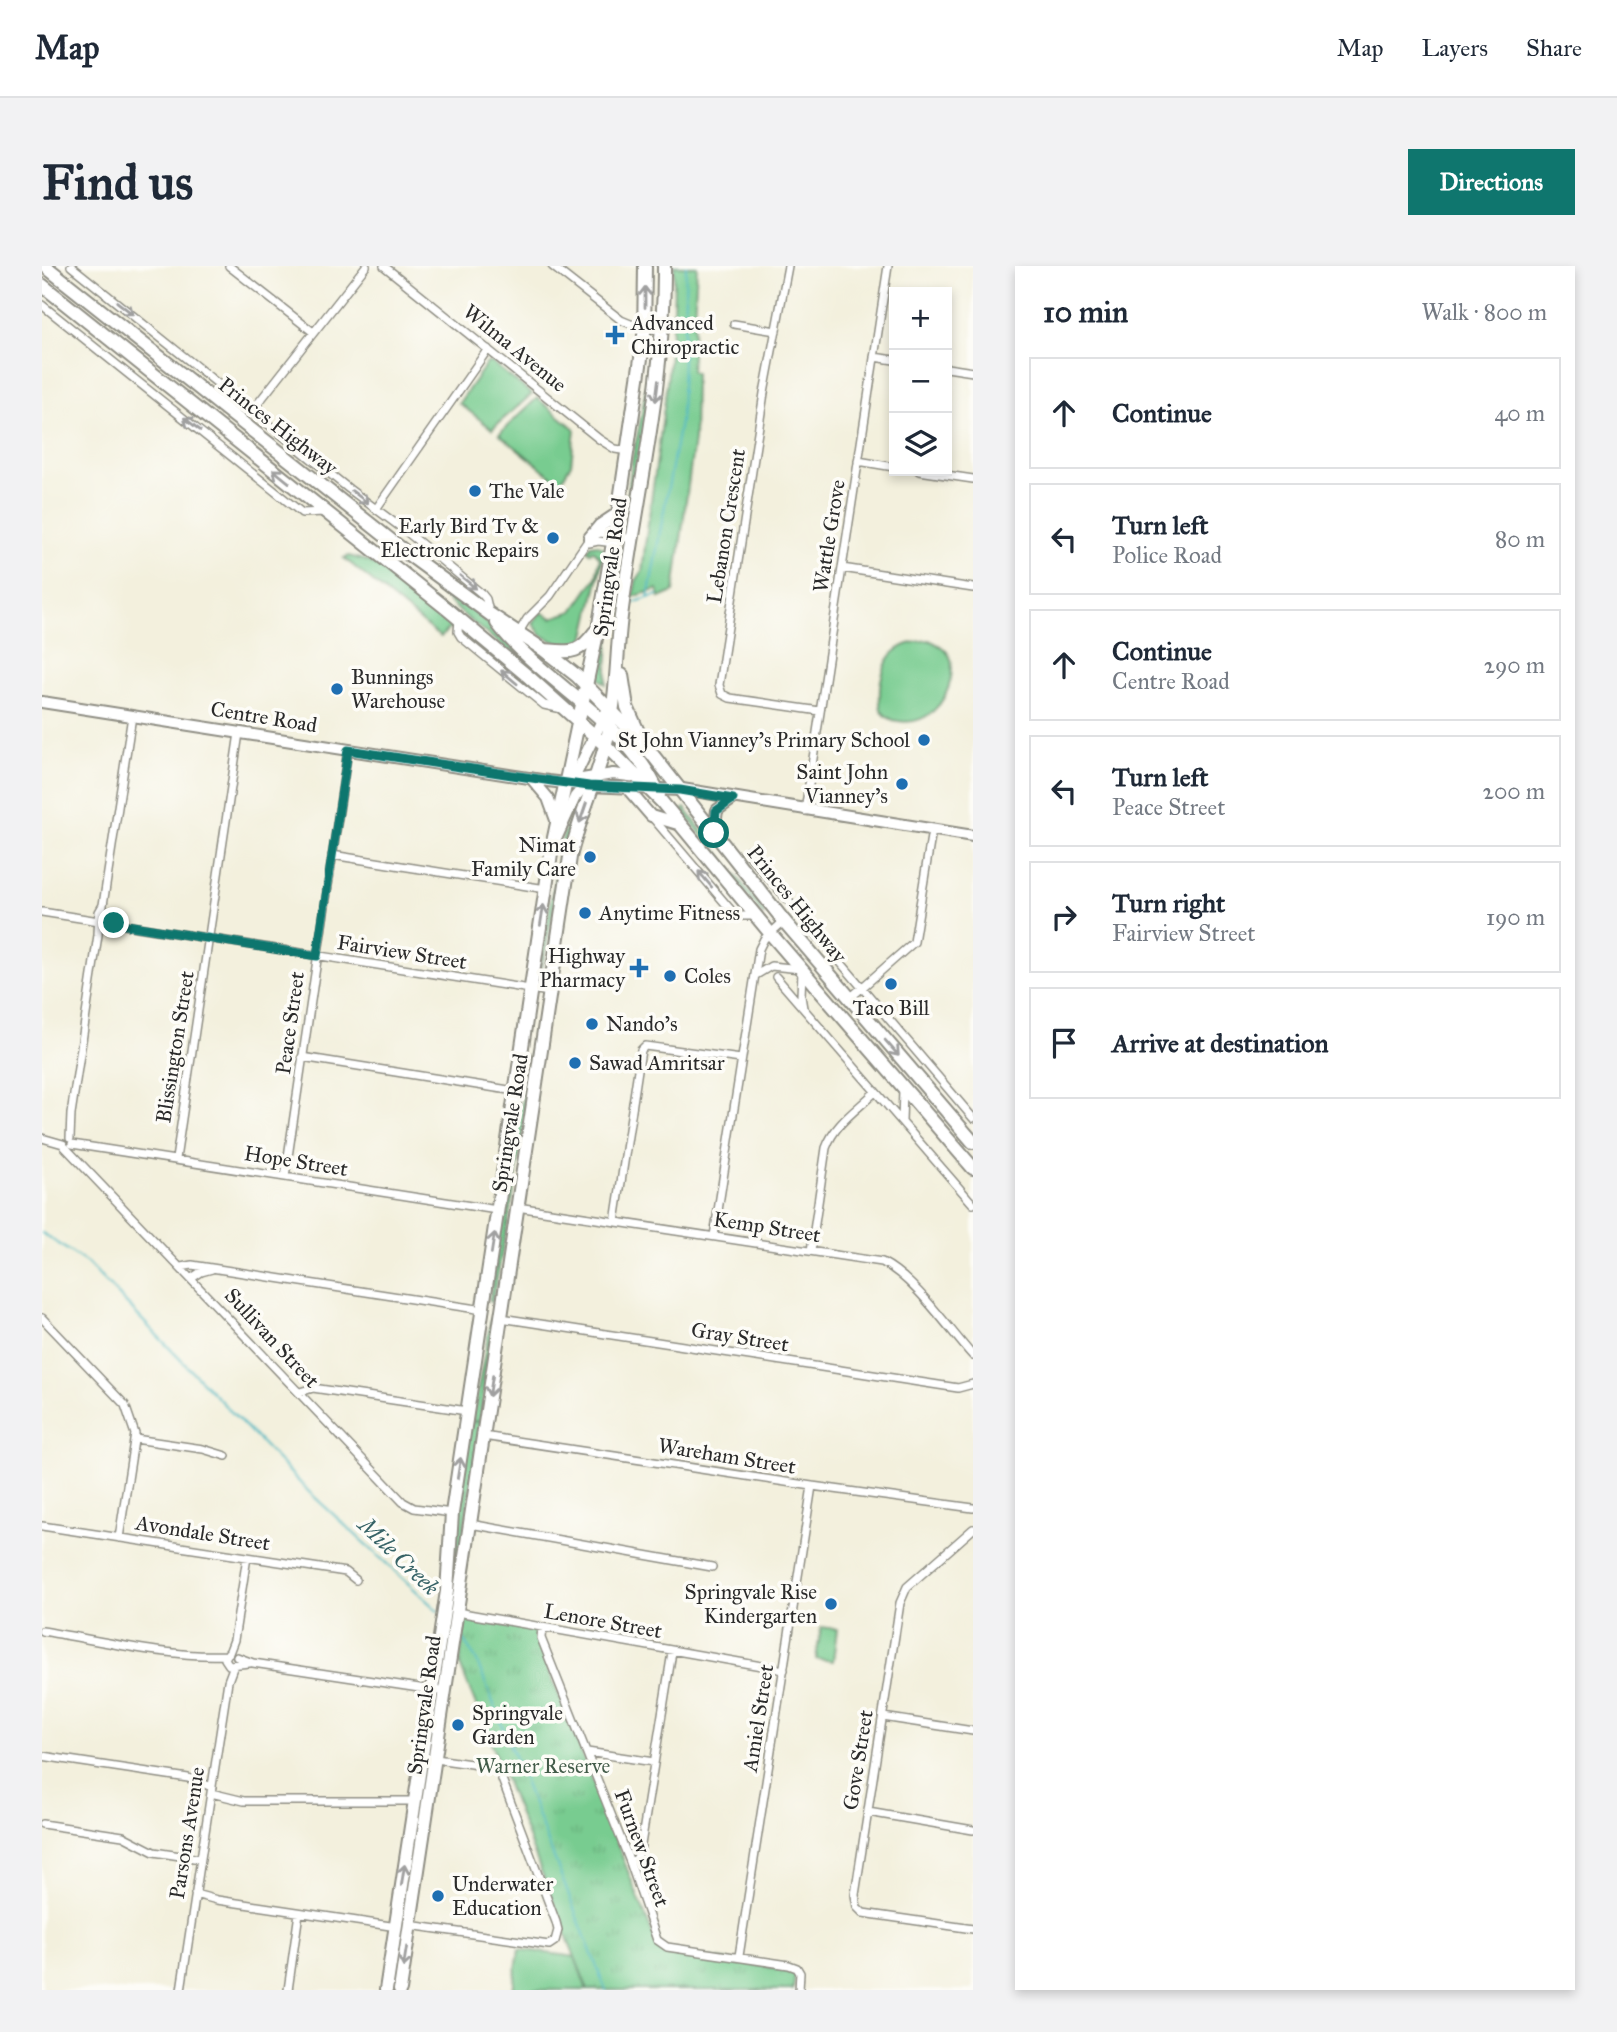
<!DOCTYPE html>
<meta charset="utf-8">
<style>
:root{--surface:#fff;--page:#f2f2f3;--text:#1f2937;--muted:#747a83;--line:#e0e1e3;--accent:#0f766e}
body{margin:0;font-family:"IM FELL Great Primer",serif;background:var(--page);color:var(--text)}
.controls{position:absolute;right:21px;top:21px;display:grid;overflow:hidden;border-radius:0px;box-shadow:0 4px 10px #0003}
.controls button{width:63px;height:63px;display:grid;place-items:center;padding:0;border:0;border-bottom:2px solid var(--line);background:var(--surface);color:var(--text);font:35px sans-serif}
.stop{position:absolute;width:21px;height:21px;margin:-16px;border:5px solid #0f766e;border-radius:50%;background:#fff}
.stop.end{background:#0f766e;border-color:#fff;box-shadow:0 2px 7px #0008}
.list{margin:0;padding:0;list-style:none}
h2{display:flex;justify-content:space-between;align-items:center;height:91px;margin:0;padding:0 28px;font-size:30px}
h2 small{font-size:23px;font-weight:400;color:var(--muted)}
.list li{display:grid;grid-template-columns:46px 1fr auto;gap:21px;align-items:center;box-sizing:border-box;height:112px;margin:0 14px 14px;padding:0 14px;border:2px solid var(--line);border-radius:0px}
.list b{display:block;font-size:26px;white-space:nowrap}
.list p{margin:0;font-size:23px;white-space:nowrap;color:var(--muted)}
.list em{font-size:23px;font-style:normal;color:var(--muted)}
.icon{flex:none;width:38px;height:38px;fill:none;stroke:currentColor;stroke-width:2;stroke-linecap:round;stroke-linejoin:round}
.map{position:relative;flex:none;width:931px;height:1724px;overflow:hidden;border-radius:0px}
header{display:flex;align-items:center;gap:42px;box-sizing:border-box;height:98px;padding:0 35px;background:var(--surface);border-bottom:2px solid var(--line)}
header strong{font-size:33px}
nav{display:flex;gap:38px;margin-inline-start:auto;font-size:24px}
.intro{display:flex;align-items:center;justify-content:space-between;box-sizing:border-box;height:168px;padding:0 42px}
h1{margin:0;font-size:49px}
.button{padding:18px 32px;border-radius:0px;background:var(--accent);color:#fff;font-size:24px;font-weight:700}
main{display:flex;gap:42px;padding:0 42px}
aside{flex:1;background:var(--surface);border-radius:0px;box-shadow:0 4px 10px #0003}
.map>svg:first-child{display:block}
</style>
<header>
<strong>Map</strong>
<nav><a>Map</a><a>Layers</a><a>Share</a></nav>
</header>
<div class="intro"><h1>Find us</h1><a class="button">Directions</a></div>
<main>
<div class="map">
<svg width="931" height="1724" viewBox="0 0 931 1724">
<defs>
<pattern id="park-tufts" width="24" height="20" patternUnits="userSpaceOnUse" patternTransform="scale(1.75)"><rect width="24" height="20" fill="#78cc90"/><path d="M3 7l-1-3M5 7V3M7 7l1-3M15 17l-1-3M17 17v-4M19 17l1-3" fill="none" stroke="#68af7c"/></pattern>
</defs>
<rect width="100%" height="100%" fill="#fdfcf7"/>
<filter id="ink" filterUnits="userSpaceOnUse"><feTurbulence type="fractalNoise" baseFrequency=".0143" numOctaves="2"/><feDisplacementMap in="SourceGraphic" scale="14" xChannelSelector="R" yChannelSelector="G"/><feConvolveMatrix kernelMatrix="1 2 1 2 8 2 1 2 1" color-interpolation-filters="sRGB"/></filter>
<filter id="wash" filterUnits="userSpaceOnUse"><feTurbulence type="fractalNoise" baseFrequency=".00686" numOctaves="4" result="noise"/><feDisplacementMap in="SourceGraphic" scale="28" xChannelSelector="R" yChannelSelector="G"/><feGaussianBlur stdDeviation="1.57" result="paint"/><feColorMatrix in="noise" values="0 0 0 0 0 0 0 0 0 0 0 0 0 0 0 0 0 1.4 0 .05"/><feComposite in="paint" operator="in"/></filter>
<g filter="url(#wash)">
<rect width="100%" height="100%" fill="#f3f0dd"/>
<path fill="#78cc90" stroke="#527c5e" stroke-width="2" d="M632,0H655L649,105L653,107L652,174L632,326L618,332L616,323L591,331L594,315L600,306C611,204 633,103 632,0Z
M611,74L613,76C608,129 607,196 584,244L590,194L599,152Z
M449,96L490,128L450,163L417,137L445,97Z
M495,132L533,163L529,198L518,217L457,168Z
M555,278L562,282V287L543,370L540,376L519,381V379L499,369L491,357L499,346L510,352L531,345L554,312L558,291L551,284L548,287L545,284L549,279Z
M580,282L582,283L568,358L564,418L553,409L575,290Z
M307,290L325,295L339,302L377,333L408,353L413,363H406L399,371L394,368L302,292Z
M376,303L429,342L497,406V409L424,351L374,306Z
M887,374C895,378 904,382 908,391C911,397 910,405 909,412C904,438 884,460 856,455C849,454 842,450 839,443C837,437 838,428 838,421C842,389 855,377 887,374Z
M536,534H538V538L523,587L497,716L500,684L520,572Z
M643,542L723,647L721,650L640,544Z
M488,786L493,787L470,937L450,1037L447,1035L473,865L480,835Z
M449,1053L452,1055L438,1155H430Z
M429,1156H438L410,1345L407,1342L413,1263Z
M779,1361L795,1363L791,1395L774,1393Z
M477,1683L533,1691L545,1724H471Z"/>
<path fill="url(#park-tufts)" stroke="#527c5e" stroke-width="2" d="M422,1351L491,1364L617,1684L750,1705L753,1710L751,1724H546L418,1399Z"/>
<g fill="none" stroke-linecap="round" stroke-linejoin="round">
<path stroke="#48b6c1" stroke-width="2" d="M606,332L639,151L644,0
M591,337L615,329
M0,967L45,997L266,1225L396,1345
M416,1367L434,1393L564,1724"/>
</g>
</g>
<g filter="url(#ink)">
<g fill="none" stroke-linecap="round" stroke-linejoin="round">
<defs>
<path id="street" d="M29,0L307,223L365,266L440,328L444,333L447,346
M187,0L271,66
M342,0L557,173L573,183L586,185
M510,0L579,54L596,61L620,64
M746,0L722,127L677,419L680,428L688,432L778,445
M0,39L260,247L283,246
M692,58L734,65
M832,91L852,94
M905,102L931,106
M210,145L324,0
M816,195L852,201
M877,205L931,213
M334,243L446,83
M547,277L556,275L573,277
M800,302L931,322
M417,353L416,366L419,371L502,439L520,443
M477,366L485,353L508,330L549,270L559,267L590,273
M763,545L846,0
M610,551L694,650H713
M706,584L709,591L931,852
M290,589L504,623
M0,646L507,726
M60,659L61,639L90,450
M760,705L759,730L761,742
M714,709L729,700L759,703
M734,711L931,938
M807,733L872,676L890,564
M260,791L473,825
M860,856L861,823
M0,872L21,878
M28,872L29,848L56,669L57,646L61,639
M30,878L455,944
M22,880L361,1236L372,1242L410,1247
M134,893L197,467
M243,911L306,484
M475,941L840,996C873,1013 906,1062 931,1090
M573,956L599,784L603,780L699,793
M672,970L717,683L722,673L742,655
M769,985L784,882C793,857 815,844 833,826
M139,1001L150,999L163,1001L441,1044
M150,1012L159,1006L170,1003
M0,1052L83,1139L93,1168L77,1272
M459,1052L916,1122L931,1118
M258,1126L271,1122L425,1145
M441,1170L770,1220L931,1242
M93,1173L161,1183L184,1190
M428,1258L670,1301
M0,1260L304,1306L314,1314
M931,1263L873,1314L865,1321L858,1337L813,1629L815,1641L821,1647L931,1663
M415,1346L742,1404
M500,1362L499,1372L588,1596L615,1674L625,1681L747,1699L755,1702L758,1707L757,1724
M0,1365C56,1374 128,1392 184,1389
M186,1387L183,1393L187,1399L208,1397
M187,1387L192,1374L205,1291
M195,1391L211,1397L404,1426
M841,1451L931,1465
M545,1486L612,1496
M0,1490L146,1512L170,1521
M169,1527L202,1535H372
M826,1546L931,1564
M0,1558L81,1570L112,1586L158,1593
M588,1596L594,1593L598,1585L630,1386
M153,1628L175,1634L355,1661
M367,1659L507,1679L513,1675L516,1664L514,1656L458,1508L450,1501L394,1493
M697,1690L770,1220
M139,1724L186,1415L192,1399
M246,1724L257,1647"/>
<path id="primary" d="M0,436L506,515L547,520L638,524
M489,512L506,532L515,557
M527,513L535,506L563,448
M528,515L571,508L595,511
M584,521L609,550L639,559
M634,522L931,570
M672,567L675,544L691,533
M515,571L533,531L544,518"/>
<path id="highway" d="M3,0L366,288L449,349L502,384L535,410L602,478L742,655L931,876
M0,19L404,342L488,412L564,480L619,535L728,667L931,902
M548,272L558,260L576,248
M455,357C501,418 585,454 617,528
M502,384C529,386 536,389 553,366
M580,409L585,441L597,468
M344,1724L405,1325L410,1247L510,581L557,358L576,248L602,72L603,0
M358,1724L528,591C538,548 558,508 567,464C576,424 574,383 580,343C595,228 623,116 622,0"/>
</defs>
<use href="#street" stroke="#8f8e84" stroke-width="10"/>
<use href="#primary" stroke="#8f8e84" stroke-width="14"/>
<use href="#highway" stroke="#8f8e84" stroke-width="16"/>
<use href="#street" stroke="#fff" stroke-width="7"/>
<use href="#primary" stroke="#fff" stroke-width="10"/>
<use href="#highway" stroke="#fff" stroke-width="12"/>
</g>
<defs><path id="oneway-shaft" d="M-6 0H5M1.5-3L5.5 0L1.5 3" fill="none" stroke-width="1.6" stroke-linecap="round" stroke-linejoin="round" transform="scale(1.75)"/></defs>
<g stroke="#a0a0a0">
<use href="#oneway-shaft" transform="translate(603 31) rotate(-90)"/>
<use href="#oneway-shaft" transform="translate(83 42) rotate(38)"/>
<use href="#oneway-shaft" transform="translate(615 125) rotate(97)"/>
<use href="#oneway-shaft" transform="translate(150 158) rotate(-142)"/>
<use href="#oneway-shaft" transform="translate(239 210) rotate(-141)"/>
<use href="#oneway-shaft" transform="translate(318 231) rotate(37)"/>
<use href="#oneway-shaft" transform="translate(426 316) rotate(39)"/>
<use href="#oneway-shaft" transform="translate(467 411) rotate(-140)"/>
<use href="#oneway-shaft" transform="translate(541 547) rotate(109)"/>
<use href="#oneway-shaft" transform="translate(663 613) rotate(-130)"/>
<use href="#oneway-shaft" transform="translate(500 649) rotate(-81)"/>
<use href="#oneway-shaft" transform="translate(850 782) rotate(49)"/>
<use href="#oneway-shaft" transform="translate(451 977) rotate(-81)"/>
<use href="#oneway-shaft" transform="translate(449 1120) rotate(99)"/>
<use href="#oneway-shaft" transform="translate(417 1202) rotate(-81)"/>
<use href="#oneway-shaft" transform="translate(361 1609) rotate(-81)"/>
<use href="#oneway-shaft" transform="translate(363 1691) rotate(99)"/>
</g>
</g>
<g fill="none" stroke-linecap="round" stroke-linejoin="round" filter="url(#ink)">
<path stroke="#0f766e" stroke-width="9" d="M72,657L275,690L306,484L510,515L547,520L638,524L691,533L674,545L672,567"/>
</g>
<g fill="#1f6fb2" stroke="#fdfcf7" stroke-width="2.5">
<path d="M569.5 58.5h7v7h7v7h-7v7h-7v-7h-7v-7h7z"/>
<circle cx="433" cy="225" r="7"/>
<circle cx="511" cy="272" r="7"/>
<circle cx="295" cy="423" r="7"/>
<circle cx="882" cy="474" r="7"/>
<circle cx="860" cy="518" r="7"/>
<circle cx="548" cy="591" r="7"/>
<circle cx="543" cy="647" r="7"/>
<path d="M593.5 691.5h7v7h7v7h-7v7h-7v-7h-7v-7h7z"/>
<circle cx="628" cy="710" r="7"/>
<circle cx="849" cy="718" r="7"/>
<circle cx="550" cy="758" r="7"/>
<circle cx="533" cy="797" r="7"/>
<circle cx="789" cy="1338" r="7"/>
<circle cx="416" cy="1459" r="7"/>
<circle cx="396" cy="1630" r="7"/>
</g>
<g text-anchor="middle" stroke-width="7" stroke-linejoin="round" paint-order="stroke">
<g font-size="21" fill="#2b2b2b" stroke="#fdfcf7" text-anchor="start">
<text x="589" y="64">Advanced<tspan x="589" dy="24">Chiropractic</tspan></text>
<text x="447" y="232">The Vale</text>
<text x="497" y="267" text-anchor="end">Early Bird Tv &amp;<tspan x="497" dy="24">Electronic Repairs</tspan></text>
<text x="309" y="418">Bunnings<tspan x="309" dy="24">Warehouse</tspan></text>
<text x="868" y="481" text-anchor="end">St John Vianney's Primary School</text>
<text x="846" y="513" text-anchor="end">Saint John<tspan x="846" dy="24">Vianney's</tspan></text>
<text x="534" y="586" text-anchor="end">Nimat<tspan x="534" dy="24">Family Care</tspan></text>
<text x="557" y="654">Anytime Fitness</text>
<text x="583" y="697" text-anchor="end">Highway<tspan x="583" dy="24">Pharmacy</tspan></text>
<text x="642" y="717">Coles</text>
<text x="849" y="749" text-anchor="middle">Taco Bill</text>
<text x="564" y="765">Nando's</text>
<text x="547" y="804">Sawad Amritsar</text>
<text x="775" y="1333" text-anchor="end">Springvale Rise<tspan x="775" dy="24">Kindergarten</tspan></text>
<text x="430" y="1454">Springvale<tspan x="430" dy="24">Garden</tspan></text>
<text x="410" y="1625">Underwater<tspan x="410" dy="24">Education</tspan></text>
</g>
<g font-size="21" fill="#2b2b2b" stroke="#fdfcf7">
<text transform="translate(473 82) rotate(39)" y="7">Wilma Avenue</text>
<text transform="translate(236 160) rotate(38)" y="7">Princes Highway</text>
<text transform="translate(684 260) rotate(-81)" y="7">Lebanon Crescent</text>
<text transform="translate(787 270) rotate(-81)" y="7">Wattle Grove</text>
<text transform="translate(568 301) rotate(-82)" y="7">Springvale Road</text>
<text transform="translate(222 451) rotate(9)" y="7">Centre Road</text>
<text transform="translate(755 638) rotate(51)" y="7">Princes Highway</text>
<text transform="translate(360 686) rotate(9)" y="7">Fairview Street</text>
<text transform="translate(248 757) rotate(-82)" y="7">Peace Street</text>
<text transform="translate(133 781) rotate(-81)" y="7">Blissington Street</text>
<text transform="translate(468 857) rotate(-81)" y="7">Springvale Road</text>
<text transform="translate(254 895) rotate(9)" y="7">Hope Street</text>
<text transform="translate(725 961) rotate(9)" y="7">Kemp Street</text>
<text transform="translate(698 1071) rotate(9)" y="7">Gray Street</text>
<text transform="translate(230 1072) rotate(47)" y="7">Sullivan Street</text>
<text transform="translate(685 1190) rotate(9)" y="7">Wareham Street</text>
<text transform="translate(161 1267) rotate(9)" y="7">Avondale Street</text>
<text transform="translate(561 1355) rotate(10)" y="7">Lenore Street</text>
<text transform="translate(382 1439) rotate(-82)" y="7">Springvale Road</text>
<text transform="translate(716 1452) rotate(-81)" y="7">Amiel Street</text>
<text transform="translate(816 1494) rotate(-81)" y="7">Gove Street</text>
<text transform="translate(145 1567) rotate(-81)" y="7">Parsons Avenue</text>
<text transform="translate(600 1582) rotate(70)" y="7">Furnew Street</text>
</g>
<g font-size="21" fill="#425b49" stroke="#fdfcf7">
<text x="501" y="1507">Warner Reserve</text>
</g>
<g font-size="23" font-style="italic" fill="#376367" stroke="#fdfcf7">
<text transform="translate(357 1290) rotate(44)" y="8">Mile Creek</text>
</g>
</g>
</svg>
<div class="controls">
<button>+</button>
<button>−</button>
<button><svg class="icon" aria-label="layers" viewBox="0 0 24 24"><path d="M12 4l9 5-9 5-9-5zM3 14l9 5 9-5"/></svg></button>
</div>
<div class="stop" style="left:672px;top:567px"></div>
<div class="stop end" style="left:72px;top:657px"></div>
</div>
<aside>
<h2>10 min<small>Walk · 800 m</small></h2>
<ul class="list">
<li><svg class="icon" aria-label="ahead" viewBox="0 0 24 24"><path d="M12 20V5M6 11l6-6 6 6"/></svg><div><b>Continue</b></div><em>40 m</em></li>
<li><svg class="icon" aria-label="left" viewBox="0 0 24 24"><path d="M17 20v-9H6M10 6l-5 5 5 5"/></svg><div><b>Turn left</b><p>Police Road</p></div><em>80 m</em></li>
<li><svg class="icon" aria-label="ahead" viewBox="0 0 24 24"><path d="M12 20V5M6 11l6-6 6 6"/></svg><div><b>Continue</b><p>Centre Road</p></div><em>290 m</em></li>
<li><svg class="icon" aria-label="left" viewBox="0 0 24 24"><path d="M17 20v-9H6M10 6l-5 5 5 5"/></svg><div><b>Turn left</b><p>Peace Street</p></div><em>200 m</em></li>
<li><svg class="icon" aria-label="right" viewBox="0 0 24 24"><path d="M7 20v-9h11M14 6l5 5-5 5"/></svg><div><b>Turn right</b><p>Fairview Street</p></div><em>190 m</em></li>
<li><svg class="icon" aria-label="arrive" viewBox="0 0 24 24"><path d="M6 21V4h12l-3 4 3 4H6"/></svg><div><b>Arrive at destination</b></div></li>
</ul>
</aside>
</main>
